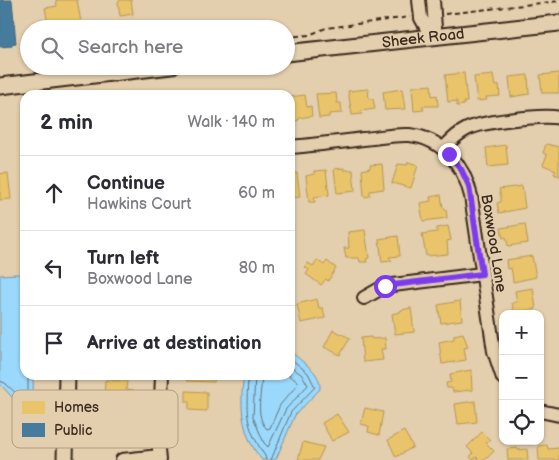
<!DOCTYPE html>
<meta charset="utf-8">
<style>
:root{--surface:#fff;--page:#f2f2f3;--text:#2b2b33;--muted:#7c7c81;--line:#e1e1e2}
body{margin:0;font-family:"Balsamiq Sans",sans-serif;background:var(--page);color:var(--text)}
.controls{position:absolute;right:15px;bottom:15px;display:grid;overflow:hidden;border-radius:10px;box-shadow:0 1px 4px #0004}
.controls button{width:45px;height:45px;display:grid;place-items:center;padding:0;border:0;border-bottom:1px solid var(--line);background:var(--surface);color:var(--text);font:25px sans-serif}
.stop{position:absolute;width:15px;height:15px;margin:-11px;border:4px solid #7c3aed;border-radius:50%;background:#fff}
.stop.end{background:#7c3aed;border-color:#fff;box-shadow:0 1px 5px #0008}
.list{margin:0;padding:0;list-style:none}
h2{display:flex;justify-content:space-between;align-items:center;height:65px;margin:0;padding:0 20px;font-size:21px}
h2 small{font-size:16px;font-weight:400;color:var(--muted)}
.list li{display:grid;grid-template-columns:32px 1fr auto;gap:15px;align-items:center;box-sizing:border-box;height:75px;padding:0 20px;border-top:1px solid var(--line)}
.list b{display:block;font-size:19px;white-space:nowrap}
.list p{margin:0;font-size:16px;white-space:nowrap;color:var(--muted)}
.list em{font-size:16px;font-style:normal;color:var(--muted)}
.icon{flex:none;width:28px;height:28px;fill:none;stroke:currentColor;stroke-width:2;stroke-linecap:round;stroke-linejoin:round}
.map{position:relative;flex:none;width:559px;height:460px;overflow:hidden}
.search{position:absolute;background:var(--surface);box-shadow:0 1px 4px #0004;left:20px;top:20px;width:275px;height:55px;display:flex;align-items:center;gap:12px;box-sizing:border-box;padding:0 18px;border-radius:28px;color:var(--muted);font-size:19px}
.panel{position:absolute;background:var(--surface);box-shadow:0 1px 4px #0004;left:20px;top:90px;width:275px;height:290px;border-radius:15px}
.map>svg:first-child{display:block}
</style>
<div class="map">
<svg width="559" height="460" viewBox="0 0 559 460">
<rect width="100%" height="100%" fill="#e3cead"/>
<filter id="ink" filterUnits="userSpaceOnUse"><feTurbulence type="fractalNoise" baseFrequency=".02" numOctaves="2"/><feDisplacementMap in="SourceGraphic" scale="10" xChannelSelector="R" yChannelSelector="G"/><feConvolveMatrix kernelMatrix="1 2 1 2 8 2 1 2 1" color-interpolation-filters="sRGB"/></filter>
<g filter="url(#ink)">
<path fill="#9bd9fc" stroke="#7593a3" d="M18,274L25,276V375L33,376C33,388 36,401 20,403L13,398L0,384V275Z
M290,350C301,363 321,370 320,389L295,415L276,459L274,460H262C242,436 239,407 244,376V375H290Z"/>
<path fill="#e9c46a" stroke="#b59653" d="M56,0H77L81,22L48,24L45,8L57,6Z
M121,0H131L133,14L120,16L118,2Z
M464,73L467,102H464V105L457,106V101L448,102L445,75Z
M559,73V93H542L540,75Z
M493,75L495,86L499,85L500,96L486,97L487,100L477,101L474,77Z
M528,75L529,94L511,97L509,77Z
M431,85L432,96L437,95L438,106H422L424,110L414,111L412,87Z
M368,89L369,99H373L375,109L361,111L362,114L352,115L348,91Z
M402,89L405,109L385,110L383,92Z
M336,93L337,103H341L342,113L329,114V117L319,118L316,94Z
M305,95L307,107L311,106L312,116L299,118V120L290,122V97Z
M546,144L559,147V176L554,174L556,170L543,165L547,155L543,153Z
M506,145L508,165L488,167L486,148Z
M408,162L418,165L411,188L392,183L398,164L407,165Z
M382,164L384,189L370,191V196L364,197L362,170L370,168V165Z
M344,168V170H353L355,191L337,193L334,169Z
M326,170L329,195L314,197L315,202H309L306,176L314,174V171Z
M8,173L11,199L0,200V174Z
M290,173H297L300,197L290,198Z
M522,186L525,208L499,213L497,203L501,202V197L499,189Z
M441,195L443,208L446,209L447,218L423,221L420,203L431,201L430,197Z
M525,224L528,243L508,246L506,237L503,238L501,228Z
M448,226L451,240L447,241L448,254L426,256L422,234L437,232V228Z
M365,230L369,258L366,259L367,262H360L359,258H346L344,248H349L348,232Z
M398,236L400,256L389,257L392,261L382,262L379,239Z
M532,256L536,277L513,282L512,273L511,268L507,269L506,260Z
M317,260L324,265L327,261L336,268L328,281L326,279L321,285L306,274L309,270L305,267L308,263L313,266Z
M533,288L536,309L526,311V314L514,313L512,303L517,302L515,291Z
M317,299L319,308H323L325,318L301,323L297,304Z
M460,301L462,320L441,323L438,305Z
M411,308L414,332L395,334L392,314L400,312L401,310Z
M333,330L350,338L340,355L324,347Z
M463,333L468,347L464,348L466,360L442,364L439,342L454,339V335Z
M371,337L372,339L385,338L386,349H381L383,360L363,362L361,338Z
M471,370L472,390L453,392L452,388H447L446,383L451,382L450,374Z
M187,375H215L214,382L187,381Z
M105,380L127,381L126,390L134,391L135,401L104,400Z
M186,391L207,392V411L189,410V402H186Z
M475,401L477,422L458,424L455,404Z
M365,408L383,412L379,435L368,432L369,426L361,424Z
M337,414L349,432L332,441L322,423Z
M404,431L413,447L396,457L388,440Z
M482,432L490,440L486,443L494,451L485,460H479L477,457L473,460L470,457L473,453L467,447Z
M303,442L324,447L318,460H298Z
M547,445L548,449L559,448V460H539L538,446Z
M517,448L518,450L527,449L528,460H508L507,449Z"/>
<path fill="#457b9d" stroke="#426377" d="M0,0H12L16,43L11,44L12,46L0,47Z"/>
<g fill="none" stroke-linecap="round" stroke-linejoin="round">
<path stroke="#617077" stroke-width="1" d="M248,375C247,413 243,422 265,456L266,460
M255,375L253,417L264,443L268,447L286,409L308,385L302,375L290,366
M262,375C262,391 254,417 267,429L270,428L280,405L298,384L297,381L288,375
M0,381L5,383L20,397H24L28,392V375
M271,460L291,412L315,387L308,373L290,358"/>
<defs>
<path id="minor" d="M419,0L421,18L431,36
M431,36L435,28L433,0
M290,147C314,145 339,142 363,139C378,138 394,134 409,135C443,138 464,166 471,196L494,351L503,378
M443,149C450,141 457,134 467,129C481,122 543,114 559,118
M364,298L385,286L482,274
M540,411L559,415
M122,460L159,456
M160,460L159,449L162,375"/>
<g id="tertiary">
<path id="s1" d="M286,53L559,23"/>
<path d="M0,86L171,66"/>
<path d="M65,460L67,375"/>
</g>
</defs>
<use href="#minor" stroke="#3b2a1e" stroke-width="16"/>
<use href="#tertiary" stroke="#3b2a1e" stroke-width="19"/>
<path stroke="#3b2a1e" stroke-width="2" stroke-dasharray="5 4" stroke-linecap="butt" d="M445,14L559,1
M286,37L309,35L326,28L410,17"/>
<use href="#minor" stroke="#e3cead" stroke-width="12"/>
<use href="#tertiary" stroke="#e3cead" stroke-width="15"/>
</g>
</g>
<g fill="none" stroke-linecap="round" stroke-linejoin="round" filter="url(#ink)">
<path stroke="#7c3aed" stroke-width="6" d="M385,286L482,274L469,186L461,169L449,154"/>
</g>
<g text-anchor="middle" stroke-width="5" stroke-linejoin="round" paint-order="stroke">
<g font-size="15" fill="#3b2a1e" stroke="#e3cead">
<text dy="5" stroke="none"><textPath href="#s1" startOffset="138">Sheek Road</textPath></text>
<text transform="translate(494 243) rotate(81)" y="5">Boxwood Lane</text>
</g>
</g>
<rect x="12" y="390" width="166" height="58" rx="8" fill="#e3cead" stroke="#b19d82" stroke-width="1"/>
<rect x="22" y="401" width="23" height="13" fill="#e9c46a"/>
<rect x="22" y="423" width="23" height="14" fill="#457b9d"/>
<g font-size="14" fill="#3b2a1e">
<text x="54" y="412">Homes</text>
<text x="54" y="435">Public</text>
</g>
</svg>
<div class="controls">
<button>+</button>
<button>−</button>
<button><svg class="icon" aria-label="locate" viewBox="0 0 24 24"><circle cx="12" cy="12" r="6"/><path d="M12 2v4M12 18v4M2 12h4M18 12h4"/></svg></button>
</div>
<div class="stop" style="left:385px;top:286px"></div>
<div class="stop end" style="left:449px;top:154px"></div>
<div class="search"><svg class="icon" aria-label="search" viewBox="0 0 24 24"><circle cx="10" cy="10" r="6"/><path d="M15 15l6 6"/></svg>Search here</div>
<section class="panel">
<h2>2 min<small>Walk · 140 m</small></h2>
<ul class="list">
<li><svg class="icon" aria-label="ahead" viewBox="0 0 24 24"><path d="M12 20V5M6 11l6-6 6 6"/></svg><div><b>Continue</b><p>Hawkins Court</p></div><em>60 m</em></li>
<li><svg class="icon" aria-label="left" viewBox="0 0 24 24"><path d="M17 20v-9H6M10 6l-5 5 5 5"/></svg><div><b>Turn left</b><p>Boxwood Lane</p></div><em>80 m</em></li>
<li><svg class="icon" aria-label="arrive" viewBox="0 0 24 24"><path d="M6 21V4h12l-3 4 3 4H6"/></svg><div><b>Arrive at destination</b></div></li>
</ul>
</section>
</div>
